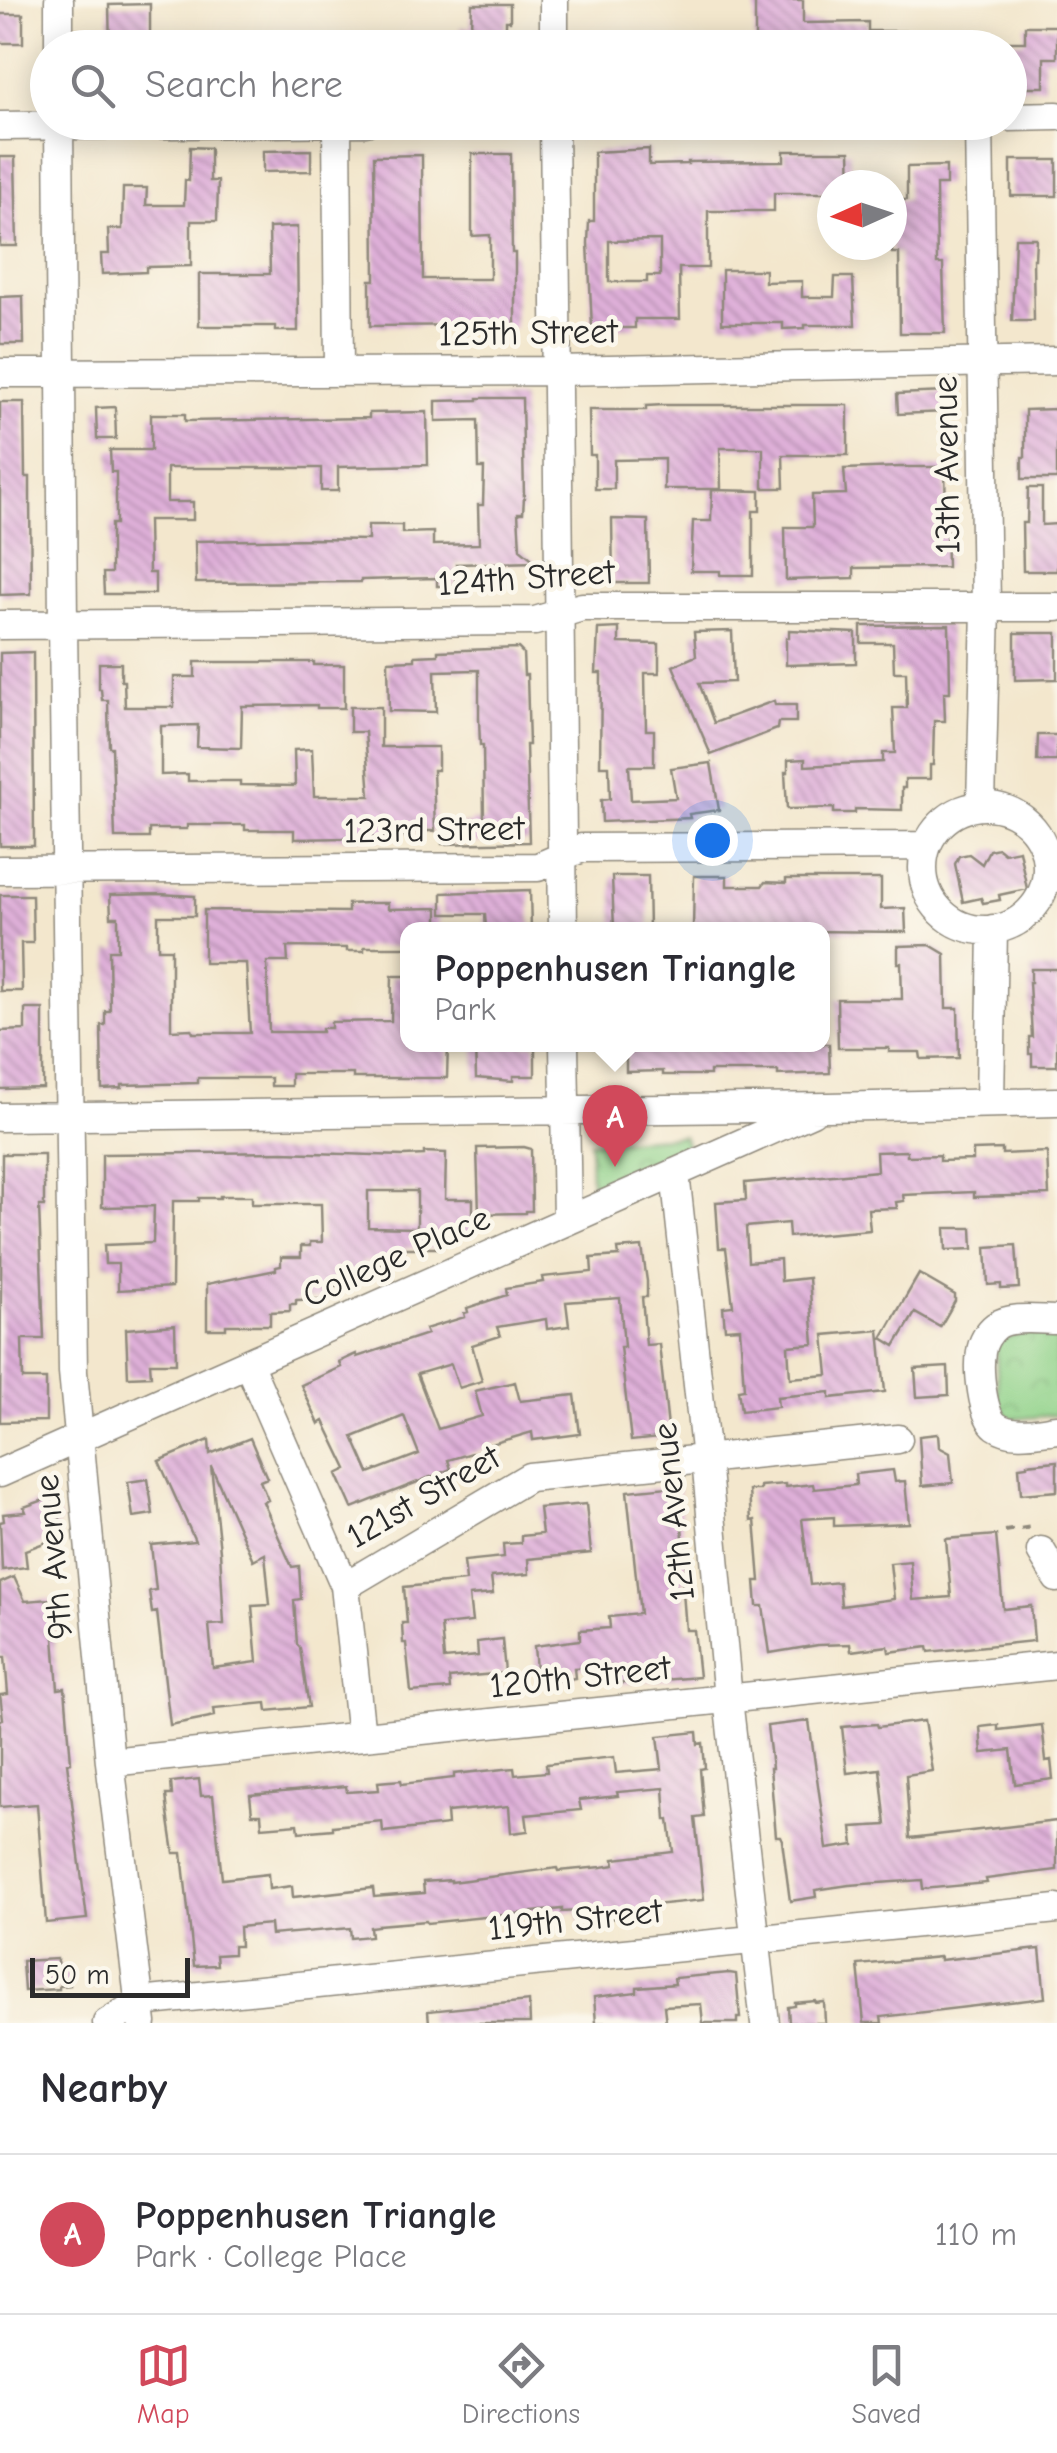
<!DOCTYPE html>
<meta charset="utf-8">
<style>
:root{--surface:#fff;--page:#f2f2f3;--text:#2b2b33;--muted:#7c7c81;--line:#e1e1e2;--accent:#d1495b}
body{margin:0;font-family:"Comic Neue",sans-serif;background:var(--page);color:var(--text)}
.compass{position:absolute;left:817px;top:170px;width:90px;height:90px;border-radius:50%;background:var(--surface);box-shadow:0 5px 25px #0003;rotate:267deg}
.scale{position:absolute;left:30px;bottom:25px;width:160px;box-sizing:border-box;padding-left:10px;border:5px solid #2b2b2b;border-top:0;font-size:28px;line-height:35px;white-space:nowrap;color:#2b2b2b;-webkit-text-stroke:8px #fbf7ec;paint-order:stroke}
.you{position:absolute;left:712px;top:840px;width:35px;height:35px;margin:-25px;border:8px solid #fff;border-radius:50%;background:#1a73e8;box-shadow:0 0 0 15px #1a73e833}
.badge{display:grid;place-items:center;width:65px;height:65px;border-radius:50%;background:var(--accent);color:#fff;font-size:32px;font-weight:700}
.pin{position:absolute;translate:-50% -82px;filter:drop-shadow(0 2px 5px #0008)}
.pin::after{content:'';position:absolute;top:52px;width:35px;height:30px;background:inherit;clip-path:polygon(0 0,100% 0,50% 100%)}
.popup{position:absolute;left:400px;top:922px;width:430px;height:130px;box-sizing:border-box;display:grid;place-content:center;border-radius:20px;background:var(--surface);filter:drop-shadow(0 2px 8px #0005);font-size:32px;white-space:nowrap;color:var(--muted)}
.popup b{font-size:38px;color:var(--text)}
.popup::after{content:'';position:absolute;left:50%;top:100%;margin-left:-20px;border:20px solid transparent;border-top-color:var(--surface)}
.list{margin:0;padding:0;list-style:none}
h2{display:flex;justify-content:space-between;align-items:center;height:130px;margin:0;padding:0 40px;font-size:42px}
h2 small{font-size:32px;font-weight:400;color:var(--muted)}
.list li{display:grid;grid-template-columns:65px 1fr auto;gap:30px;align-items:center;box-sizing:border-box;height:160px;padding:0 40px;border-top:2px solid var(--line)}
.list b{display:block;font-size:38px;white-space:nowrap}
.list p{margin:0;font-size:32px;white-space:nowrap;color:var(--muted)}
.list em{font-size:32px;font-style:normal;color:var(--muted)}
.icon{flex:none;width:55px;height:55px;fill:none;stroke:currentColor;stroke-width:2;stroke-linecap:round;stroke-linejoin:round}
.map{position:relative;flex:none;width:1057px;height:2023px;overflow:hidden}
.search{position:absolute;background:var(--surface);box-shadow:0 5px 25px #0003;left:30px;right:30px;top:30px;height:110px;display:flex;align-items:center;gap:25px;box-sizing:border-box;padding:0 35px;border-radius:55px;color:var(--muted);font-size:38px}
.sheet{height:290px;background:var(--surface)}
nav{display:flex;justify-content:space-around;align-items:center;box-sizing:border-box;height:140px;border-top:2px solid var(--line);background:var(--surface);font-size:28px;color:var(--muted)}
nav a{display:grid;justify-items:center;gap:5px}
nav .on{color:var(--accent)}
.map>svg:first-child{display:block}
</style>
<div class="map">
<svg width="1057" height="2023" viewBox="0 0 1057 2023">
<defs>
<pattern id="park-crowns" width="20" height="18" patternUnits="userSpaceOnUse" patternTransform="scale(2.5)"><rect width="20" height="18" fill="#90d289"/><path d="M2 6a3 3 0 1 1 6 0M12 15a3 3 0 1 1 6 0" fill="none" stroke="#7cb476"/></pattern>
<pattern id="building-back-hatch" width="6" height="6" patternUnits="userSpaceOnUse" patternTransform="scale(2.5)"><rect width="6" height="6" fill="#dfb0d9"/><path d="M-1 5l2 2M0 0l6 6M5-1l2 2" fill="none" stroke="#b58fb0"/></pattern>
</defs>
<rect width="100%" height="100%" fill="#fbf7ec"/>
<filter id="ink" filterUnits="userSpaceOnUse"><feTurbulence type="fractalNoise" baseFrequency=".01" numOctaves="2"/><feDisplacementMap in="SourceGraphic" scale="20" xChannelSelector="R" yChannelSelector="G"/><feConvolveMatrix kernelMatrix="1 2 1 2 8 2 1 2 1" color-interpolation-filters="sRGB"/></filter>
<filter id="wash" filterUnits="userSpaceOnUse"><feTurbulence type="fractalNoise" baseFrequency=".0048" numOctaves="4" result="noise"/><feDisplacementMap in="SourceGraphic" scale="40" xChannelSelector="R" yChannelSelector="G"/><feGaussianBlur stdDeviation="2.25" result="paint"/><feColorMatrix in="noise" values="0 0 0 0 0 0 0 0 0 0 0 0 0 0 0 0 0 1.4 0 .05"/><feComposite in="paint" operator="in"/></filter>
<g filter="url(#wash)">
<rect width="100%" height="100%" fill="#f3e7cd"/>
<path fill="url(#park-crowns)" stroke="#5e7e5a" stroke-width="2.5" d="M683,1136L687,1147L591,1186L590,1142Z
M1057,1333V1415L1016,1419L1006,1416L998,1404L996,1345C1012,1330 1036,1334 1057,1333Z"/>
<g id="blocks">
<path fill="url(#building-back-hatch)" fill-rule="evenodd" d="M755,0H803V23L868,22V31H919V48H755Z
M150,4V48H110L109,5Z
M472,4H510V21H506V48H460L461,27H471Z
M0,14H23V43H0Z
M1025,26H1057V58H1044V87H1010V42H1025Z
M190,147L210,148V181H218L217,221H191V266L146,267V272L102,274L101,254H109L108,229H122L123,188H147L146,205H184L185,180L189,181Z
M649,149V165L688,164V162L784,161V151H850L851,185H832V193H774V211H708V268H679L680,319H635V328H592L588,243L589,221H594V152ZM660,240V276H647V282H609V241Z
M311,150V171L263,172V151Z
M472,154H511L512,253H515V328H490V325L370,326V280H375L374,156L422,155L423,279H490V235L472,236Z
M0,157H15L17,246H0Z
M1011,160H1057V196H1011Z
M946,166V185H936L937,264H943L945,333H900L899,253H892V200H907V167Z
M297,227L298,331H275V326H199V274H270L269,228Z
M1015,238H1036L1035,259H1033L1034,321H1012Z
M722,270H765V282L802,281V297H834L835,277H853L855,325H805V328L783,329V323H722Z
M23,296L24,344H0V297Z
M946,392V412L898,414L897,394Z
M478,398H522L524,497L523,513H518L520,549L536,562L456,564L455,586H437V578L361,580V582L196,583L195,541L313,539L368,540V525H402V533L433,532V545L479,544L478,505H483L484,468H479L478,420L436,421V401L478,400Z
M0,402H24L25,477H30V499L31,594L0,595Z
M664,405H848V455H783L784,488H763V448H720L721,489H664V459L614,460V489H595V455H590L589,410H646V406Z
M115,407L116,439H97L96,408Z
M1057,409V479H1022V457H1025V410Z
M427,412L428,465L338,467V491H321V468H167V502H193V520H148L149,573H155V594H104L103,573H111V524H116V472H111L110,450H151V414H185V421L369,418V413Z
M900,467H945L947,567L854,568V578L786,580L785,527H813L812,495L846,494L844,469Z
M1028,488H1042V525L1057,524V571H1023L1022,523H1027Z
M712,490L760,491V511H753V575H720V571H691L693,521H711Z
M612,519L648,520L649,583H613Z
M949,625L950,692H944L945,721H934L933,765H930V779H905V788H902V810L855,809V813H834V808L787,809L785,772H788V760L805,759V766L883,762V753H895L893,708H907L906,672H894L893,643H861V626Z
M619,628V643L659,644V673H645L646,730H654V766H629L631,800L676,798L671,768L711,763L719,810L689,814L690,818L602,822L601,800L610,799L609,766H600L601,673H596L598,629Z
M789,630L856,633V663L786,665V638H789Z
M732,631L734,682L699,683L714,723L774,701L775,705H796V722H778L777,729L711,755L673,666L696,656L694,632Z
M1015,633H1057V679L1015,680Z
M518,648L523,653L524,675H527L529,745H526L529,842L442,844V825L471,824V821H484L483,745H480L479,718V670L435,671L436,712L389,711L388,661L415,660V656L438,655V651Z
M33,652L34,846H0V653Z
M195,662H314V665H344V708H317V705L242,706L241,748L197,747L198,725L161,726V775L188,774V781H240V785L295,786L294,750L312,749L314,796H370L365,732H350V707H381V747H438V770H433L435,831H403V837L294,839V830H245V825H187V829H149V838H115L112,747H109L108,700H102L101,689H99V663H121V681H124L125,707H174V677H195Z
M1038,735H1057V761H1037Z
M998,848L1004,853L1019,850L1027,889L999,895L1000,900L983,903L981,898L963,902L955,864L959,856L969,854L982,864L989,850Z
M612,876H648L649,930H614Z
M694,876H727V886H762L765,882L786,883V879H881V909L905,908L906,932L693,930Z
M530,890L531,930H486L485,914H442V893Z
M159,894L195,896V916H158V949H171V1030L192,1029L193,1033H250L246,963H204V910L348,912V904L370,903H388V909L438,908V930H408V947H364V951H347V948L287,947L288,962H267L269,1032H322V1028H331V1022L391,1021L392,976H408V1044H448L447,1078H353V1074H291V1086H271V1078H198V1083L122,1085V1088L102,1089L101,1025H105V1011H110L109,950H118V917H111L110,895Z
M0,895H32L33,943H21L22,991H0Z
M930,945L945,954L946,1008H958L959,1058L921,1059L920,1052H889V1048H838L837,999H902L901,963H898V946Z
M1031,969H1057V1066H1032V1054H1029V1037H1032L1029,982H1031Z
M25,1009H43V1088L0,1089V1031L25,1030Z
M475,1044H535V1076H513V1081L476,1078Z
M626,1044H829L830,1073L778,1075V1071H710V1075H663V1071L626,1072Z
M524,1147L531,1149L532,1211H525V1213L479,1214L477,1148Z
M1002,1149V1154L1047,1152L1049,1195L974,1197V1192L903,1195L904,1201L896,1202L897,1208L868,1209L870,1230L789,1237L788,1223L746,1227L748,1262L780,1259L781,1281L809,1278L814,1344L788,1346L790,1378L828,1375L824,1335L879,1330L885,1392L830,1398V1392L777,1397L778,1407L741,1411L738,1390L744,1389L740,1328L725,1329L723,1307L733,1306L726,1248H719L716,1202L746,1200L745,1183L877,1171L876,1152L907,1151V1156L940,1155V1161L973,1160V1150Z
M282,1152L404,1156L424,1155V1152L446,1153L445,1199H473V1233H443V1238H440V1248H404V1264L362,1262V1278H356V1286H327V1299L296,1300V1304H290V1311L270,1312V1325H226V1329H207V1284L276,1270V1267L281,1266V1257H301V1246H310V1242H322L321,1204H252V1196H220V1198H199V1201H173L172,1287L118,1290V1264H105L104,1245L153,1243L154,1206L102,1207V1154ZM368,1191H417V1228L368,1227Z
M2,1154H44V1206H39L44,1339H22L23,1379H46V1421L0,1422Z
M945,1228H972L973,1249L946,1250Z
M1016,1245L1019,1288L1001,1289V1284L988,1285L986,1247Z
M642,1247L647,1281V1297H642L646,1345L659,1344L669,1437L631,1441L620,1347H624L620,1298L566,1302L569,1326L547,1329L546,1319L497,1327L500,1336L472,1345L482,1381L459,1388L451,1364L417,1374L438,1429L482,1416L475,1391L515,1382L520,1401L575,1395L580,1434L533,1440L532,1432L488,1445L489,1448L448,1460L451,1469L352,1508L337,1474L347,1469L324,1421L319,1424L301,1385L341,1367L339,1362L356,1354L357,1357L427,1334L425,1329L465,1317L464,1313L468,1312L467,1308L507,1295L506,1288L543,1282L542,1277L592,1272L591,1258L619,1256L618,1249ZM404,1416L419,1454L369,1473L353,1437Z
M919,1274L955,1295V1301L940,1327L915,1313L895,1346L882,1338Z
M175,1325L176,1363H150L151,1376L128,1377L126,1329Z
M948,1367L949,1395L917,1397L915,1369Z
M938,1434L939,1447L950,1453L953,1483L922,1486L919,1436Z
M250,1438L267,1478L260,1481L268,1500L263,1502L292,1567L299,1566L301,1599L294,1600L297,1644L300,1648L309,1707L267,1711L266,1703L214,1708L215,1716L170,1725L157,1612L152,1613L149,1591L156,1590L151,1545L195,1541L159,1461L209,1440L210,1454ZM211,1466L253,1560L265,1554L270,1605L252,1606L257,1662L213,1668L209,1625L224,1624L220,1551Z
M1057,1461V1491L1021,1494L1019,1467L1027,1466V1464Z
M893,1470L895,1482L905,1481L909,1523L834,1526V1517L802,1519L810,1585L839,1582L841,1606L894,1599L890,1563L910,1561L913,1600L951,1597L946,1539L996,1535L1003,1609L1031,1606L1034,1641L929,1652L928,1647L889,1652L888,1646L851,1651L850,1644L818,1645L770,1653L763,1606H757L755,1581H760L755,1520L751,1521L749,1490H760V1486L785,1484V1487L813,1484L814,1489L856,1485L855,1474Z
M148,1479L153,1514L133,1517L128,1482Z
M678,1486L687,1578L682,1579L686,1630H694L699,1677L612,1684L610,1666L574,1668L575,1678L557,1681L556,1668L536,1670L534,1646L580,1640V1630L610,1628L609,1617L640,1614L627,1491Z
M52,1497L61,1522L56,1524L60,1534L54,1536L55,1539L25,1550L27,1567L2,1570L0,1522L4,1521L3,1514L26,1512L24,1507Z
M586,1504L591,1553L528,1559L529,1574L491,1577L493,1594L469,1596L472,1622L441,1625L444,1659L478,1656L477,1642L502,1639L505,1673L449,1678L450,1689L411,1692L406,1643H403L402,1623H407L404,1587L466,1581L464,1561L504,1557L503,1544L521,1543V1536L542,1534L539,1508Z
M14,1577L25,1601L51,1599L58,1689L65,1688L71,1762L67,1763L87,1919L46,1923L37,1804L0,1807V1720L3,1719L0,1695L8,1694L5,1657H0V1583Z
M809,1721L827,1849L854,1845L852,1827L886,1825L880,1769L847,1773L842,1727L877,1724L878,1727L924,1721L932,1771L906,1775L910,1838L1057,1821V1870L986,1879L987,1883L923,1889L922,1880L849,1885L815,1890L816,1897L790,1901L782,1840L780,1836H776L770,1768H772L767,1726Z
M998,1725V1730L1042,1725L1046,1761L1051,1760L1053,1779L1015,1784L1011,1750L982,1753L980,1727Z
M697,1732L698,1744L703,1743L705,1768L700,1769L704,1817L695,1818L704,1900L653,1905L654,1914L580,1922L578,1911L562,1912V1909L427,1923L426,1921L378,1925V1926L370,1927L371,1936L351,1938L350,1928L271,1935L270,1924L239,1927L240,1946H233V1954L216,1955L217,1965L194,1966L182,1853H174L168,1813L166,1795H172L171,1782L199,1779L201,1796L213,1795L222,1879L268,1874L269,1889L292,1886L293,1897L373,1888L374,1897L424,1893L423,1882L451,1880V1882L557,1868L558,1871L602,1867L615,1865L614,1859L673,1852L669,1820H666L664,1788L617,1792L618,1796L579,1800L581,1810L526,1815L528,1831L511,1833L509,1806L447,1812L448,1825L383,1832L382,1821L333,1826V1829L299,1832L298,1824L262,1827L261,1814H252L250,1795L346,1786L347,1792L379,1790L378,1782L401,1780L402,1784L454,1778V1774L514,1768L515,1775L547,1772L546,1764L614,1757L616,1773L662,1769L658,1736Z
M1040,1949L1045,1998L881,2017L882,2023H864L858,1965L940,1957V1960Z
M57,1959L58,1969L68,1968L70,1985L59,1986V1989L24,1991L22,1961Z
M729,1973L736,1974L740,2018H737V2023H703L701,2004L664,2006L666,2023H596L594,1997L637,1992V1987L675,1984L674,1978Z
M529,2001L530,2023H429L428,2011Z
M815,2001L816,2003L824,2002L825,2023H789L788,2007L795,2006V2003Z"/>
</g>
</g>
<g filter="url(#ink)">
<use href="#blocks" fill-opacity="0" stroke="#8f897c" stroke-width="2.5"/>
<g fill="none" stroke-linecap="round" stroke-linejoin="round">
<defs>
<path id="minor" d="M59,0V48
M554,0V48
M1010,117L1057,116
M59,122L63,625L73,1372L110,1762L142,2023
M554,122L563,930
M979,122L986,608L981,805
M337,123L339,371
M0,126L366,122
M0,373L557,371L1057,361
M0,625L535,621L582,607H1057
M923 868a62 62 0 1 1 124 0a62 62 0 1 1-124 0Z
M0,870L538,867L582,848L926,846
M564,1044L567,1221
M990,1103L993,929
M0,1117L828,1107L1057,1102
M675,1173L706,1459L728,1699L765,2023
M1057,1320C1040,1320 1010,1315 996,1326C988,1332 982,1343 981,1352C978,1369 982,1416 996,1426C1013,1438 1038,1431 1057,1429
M248,1363L345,1586L361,1736
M0,1473L812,1112
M1041,1551L1057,1578
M345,1586L529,1477L898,1439
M110,1762L1057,1665
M107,2023L140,2002L1057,1909"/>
</defs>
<use href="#minor" stroke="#8f897c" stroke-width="31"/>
<path stroke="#8f897c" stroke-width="4" stroke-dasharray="8 8" stroke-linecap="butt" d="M1005,1531L1032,1527"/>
<use href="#minor" stroke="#fff" stroke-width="28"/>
</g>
</g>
<g text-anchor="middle" stroke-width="9" stroke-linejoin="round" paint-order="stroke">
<g font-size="35" fill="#2b2b2b" stroke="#fbf7ec">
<text transform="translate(528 332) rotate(-1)" y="12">125th Street</text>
<text transform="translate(946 465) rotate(-91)" y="12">13th Avenue</text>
<text transform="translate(526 577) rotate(-4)" y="12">124th Street</text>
<text transform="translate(434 829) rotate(-1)" y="12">123rd Street</text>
<text transform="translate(396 1256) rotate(-24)" y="12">College Place</text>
<text transform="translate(423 1496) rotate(-30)" y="12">121st Street</text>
<text transform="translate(673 1512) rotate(-96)" y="12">12th Avenue</text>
<text transform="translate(53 1557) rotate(-95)" y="12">9th Avenue</text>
<text transform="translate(580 1676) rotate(-6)" y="12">120th Street</text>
<text transform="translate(575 1919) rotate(-6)" y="12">119th Street</text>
</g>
</g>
</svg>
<svg class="compass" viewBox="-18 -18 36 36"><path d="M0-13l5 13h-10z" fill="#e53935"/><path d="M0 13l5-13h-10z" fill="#7c7c81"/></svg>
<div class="scale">50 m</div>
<div class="you"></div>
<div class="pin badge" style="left:615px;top:1167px">A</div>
<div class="popup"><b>Poppenhusen Triangle</b>Park</div>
<div class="search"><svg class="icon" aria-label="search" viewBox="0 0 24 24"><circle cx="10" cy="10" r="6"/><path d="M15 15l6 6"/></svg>Search here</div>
</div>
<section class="sheet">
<h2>Nearby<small></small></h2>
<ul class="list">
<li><span class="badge">A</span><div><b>Poppenhusen Triangle</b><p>Park · College Place</p></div><em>110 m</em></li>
</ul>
</section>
<nav>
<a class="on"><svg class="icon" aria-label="map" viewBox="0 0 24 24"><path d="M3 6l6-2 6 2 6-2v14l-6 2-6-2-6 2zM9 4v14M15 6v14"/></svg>Map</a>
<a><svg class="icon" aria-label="directions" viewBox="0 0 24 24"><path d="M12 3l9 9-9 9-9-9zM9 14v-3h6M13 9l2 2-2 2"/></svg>Directions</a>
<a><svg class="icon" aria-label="saved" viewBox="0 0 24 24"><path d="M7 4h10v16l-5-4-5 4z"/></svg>Saved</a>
</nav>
